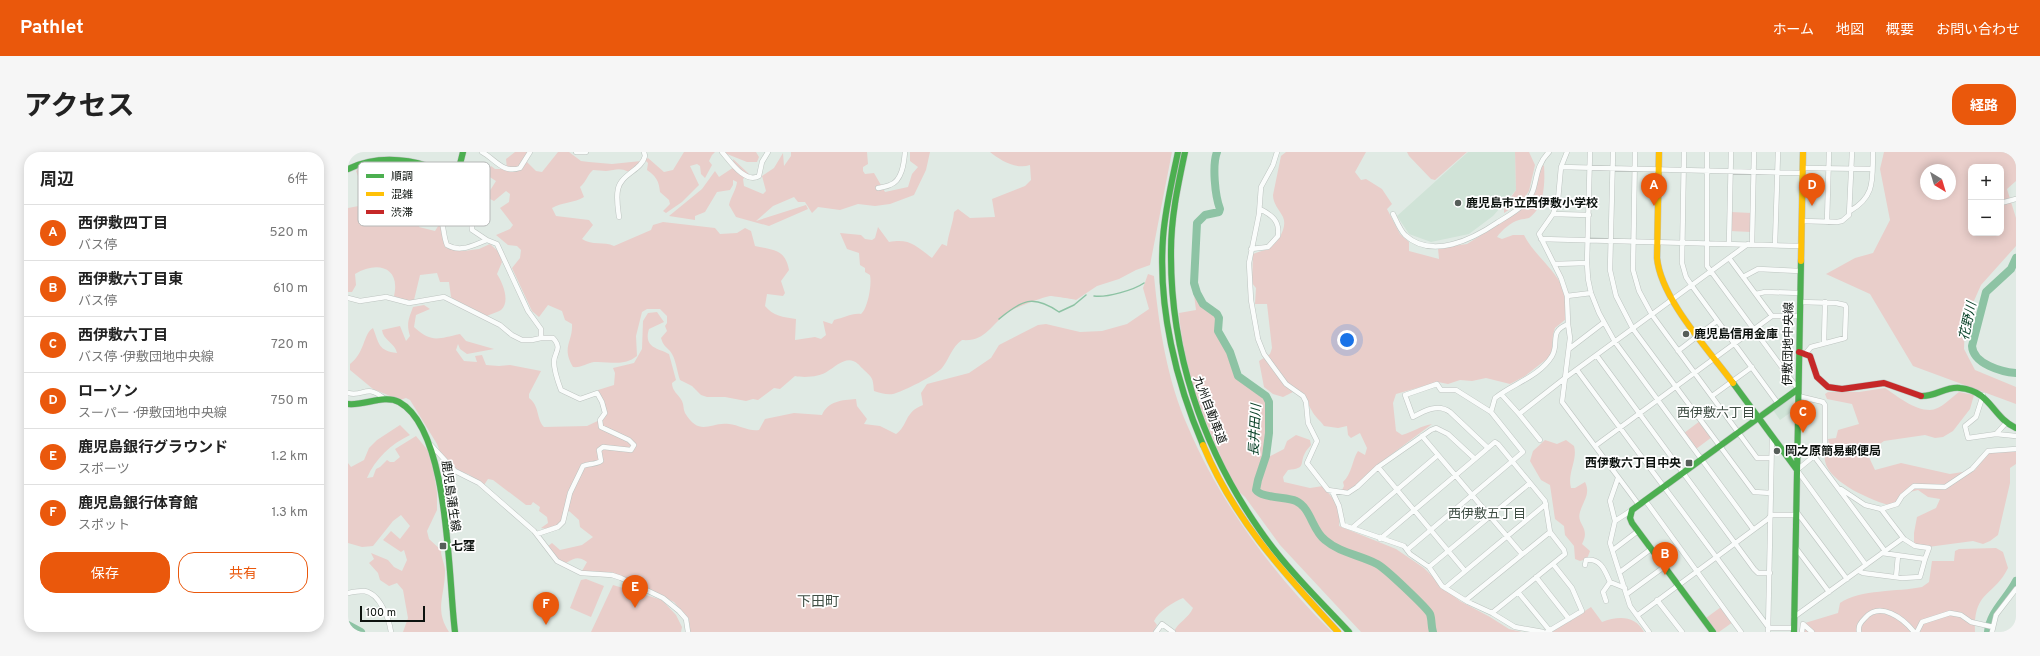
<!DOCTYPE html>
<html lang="ja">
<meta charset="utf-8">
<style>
:root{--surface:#fff;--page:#f6f6f6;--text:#222;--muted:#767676;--line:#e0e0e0;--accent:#ea580c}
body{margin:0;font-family:Overpass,"Noto Sans JP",sans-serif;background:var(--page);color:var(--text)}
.controls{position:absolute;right:12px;top:12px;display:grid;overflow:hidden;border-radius:8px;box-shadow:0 2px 10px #0003}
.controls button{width:36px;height:36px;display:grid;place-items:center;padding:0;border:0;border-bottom:1px solid var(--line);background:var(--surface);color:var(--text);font:20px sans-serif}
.compass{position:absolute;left:1572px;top:12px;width:36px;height:36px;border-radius:50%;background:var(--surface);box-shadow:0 2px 10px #0003;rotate:142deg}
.scale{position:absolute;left:12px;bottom:10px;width:65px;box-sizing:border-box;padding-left:4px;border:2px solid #0c120e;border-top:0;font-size:11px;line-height:14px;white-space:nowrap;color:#0c120e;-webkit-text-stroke:3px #fff;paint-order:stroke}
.you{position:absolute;left:999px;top:188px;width:14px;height:14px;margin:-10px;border:3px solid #fff;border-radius:50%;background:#1a73e8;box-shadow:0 0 0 6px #1a73e833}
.badge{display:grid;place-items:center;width:26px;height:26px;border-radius:50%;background:var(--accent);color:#fff;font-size:13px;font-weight:700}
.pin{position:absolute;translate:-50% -33px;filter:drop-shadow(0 1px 2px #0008)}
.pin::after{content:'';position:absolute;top:21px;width:14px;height:12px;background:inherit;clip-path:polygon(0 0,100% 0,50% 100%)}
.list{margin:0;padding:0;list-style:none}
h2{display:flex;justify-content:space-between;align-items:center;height:52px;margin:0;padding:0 16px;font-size:17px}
h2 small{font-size:13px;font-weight:400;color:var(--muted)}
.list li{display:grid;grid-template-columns:26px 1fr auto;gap:12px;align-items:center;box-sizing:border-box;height:56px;padding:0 16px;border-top:1px solid var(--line)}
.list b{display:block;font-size:15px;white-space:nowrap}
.list p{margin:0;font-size:13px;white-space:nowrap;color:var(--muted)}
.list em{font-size:13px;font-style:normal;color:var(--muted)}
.actions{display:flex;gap:8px;padding:12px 16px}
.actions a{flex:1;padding:9px 0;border:1px solid var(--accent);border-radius:16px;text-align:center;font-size:14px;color:var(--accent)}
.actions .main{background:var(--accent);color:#fff}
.map{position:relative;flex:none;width:1668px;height:480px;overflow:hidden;border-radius:16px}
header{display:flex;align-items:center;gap:24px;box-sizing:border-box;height:56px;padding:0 20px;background:var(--accent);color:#fff}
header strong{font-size:19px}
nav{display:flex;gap:22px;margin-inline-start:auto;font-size:14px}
.intro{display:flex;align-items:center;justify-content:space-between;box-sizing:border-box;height:96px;padding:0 24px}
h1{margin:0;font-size:28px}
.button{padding:10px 18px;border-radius:16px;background:var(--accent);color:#fff;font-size:14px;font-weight:700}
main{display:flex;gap:24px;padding:0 24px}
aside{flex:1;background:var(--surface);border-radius:16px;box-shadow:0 2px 10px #0003}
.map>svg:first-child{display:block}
</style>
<header>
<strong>Pathlet</strong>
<nav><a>ホーム</a><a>地図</a><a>概要</a><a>お問い合わせ</a></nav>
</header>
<div class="intro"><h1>アクセス</h1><a class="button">経路</a></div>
<main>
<aside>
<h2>周辺<small>6件</small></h2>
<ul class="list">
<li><span class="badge">A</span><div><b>西伊敷四丁目</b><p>バス停</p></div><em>520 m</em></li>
<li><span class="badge">B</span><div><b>西伊敷六丁目東</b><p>バス停</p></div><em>610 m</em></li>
<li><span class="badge">C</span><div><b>西伊敷六丁目</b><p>バス停 · 伊敷団地中央線</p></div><em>720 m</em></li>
<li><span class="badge">D</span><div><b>ローソン</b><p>スーパー · 伊敷団地中央線</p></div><em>750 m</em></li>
<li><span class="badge">E</span><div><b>鹿児島銀行グラウンド</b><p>スポーツ</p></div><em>1.2 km</em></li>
<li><span class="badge">F</span><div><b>鹿児島銀行体育館</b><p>スポット</p></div><em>1.3 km</em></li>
</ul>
<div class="actions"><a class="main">保存</a><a>共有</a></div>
</aside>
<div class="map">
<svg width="1668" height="480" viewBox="0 0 1668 480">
<rect width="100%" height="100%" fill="#e0eae4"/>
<path fill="#d0e3d7" d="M1120,0H1167L1168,38L1145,64L1121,82L1083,90L1061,82L1049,64Z
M1446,241L1445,265L1442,261L1432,268L1425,258Z"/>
<path fill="#e9ceca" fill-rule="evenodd" d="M167,0H181L179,10L188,19L194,20L210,0H221L233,9L241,10L264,12L293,9L281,20C271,15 268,18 258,19C254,19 249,18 245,18C239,23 239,29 232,35L236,45C226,51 215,50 204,56L208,64L241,68L245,73L234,87C244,94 256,89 266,94L303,78L305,73L315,70L367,76L372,82L389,81L397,76L403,79L407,94C424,98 437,96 441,118L433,129L437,141L435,144L419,142L417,154C425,164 435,165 448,167L447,188L467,185L473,187L478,183L475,169L484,172L486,168C496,166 503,161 513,162C520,156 524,132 522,123L517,120V116L512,113L511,101L499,97L492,81L513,83L517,87L524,88L527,86L530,75L541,90C562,86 568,94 584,106L594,92L599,94C600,82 605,72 606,60L610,57L622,66L647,65L644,47L677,34L683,28L682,13C668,18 652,8 642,0H824L802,113L788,118L771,127L749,134L728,148C726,147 704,144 702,144C692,146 666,156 659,161C643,173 637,190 614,188C603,196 602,206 594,216C588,223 554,240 545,242C539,243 532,241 526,239C525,224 524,226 514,216C512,215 512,213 510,212C500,202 488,214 480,219C472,225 456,226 447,224L432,237L426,236L410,248L405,247L398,249L377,245H359L353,243L344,234L332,228C329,220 328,206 322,199C317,194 315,193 313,186L319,179L317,174L319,171V164L312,157H299L294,160L288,184L289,204C275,215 262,209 246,210C239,211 233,216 225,215C213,195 225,190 224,172L217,168L214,159L200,153L191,165L184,159L164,116L172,106L173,98L169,94L160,93L148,83L162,77L165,73L152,56L161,50L162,42L158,39L146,49L138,45L148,29L137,22L143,14L147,17H159L158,7Z
M336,0H367L364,3L361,9L364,13L357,26L353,22L352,14L349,12L342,14L351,33L334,50L318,61L315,59L322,52L321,48L312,40C311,29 308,24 299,18L300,11L297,8L300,6L316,20L325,18Z
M374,0H408L411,5L409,10H399Z
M443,0H519L520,12L515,15V19L517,22L526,21L537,40L560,35L564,22L570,15L562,9V0H582L578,18L566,43L542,52L527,54L510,52L492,58L470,55L464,61L457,50H450L446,45L425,54L408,69L458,53L460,57L421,74L388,65L381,53C383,44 388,38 389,30L385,28V33L382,38L369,40L357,60L347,64V68L321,64L354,37L367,19L371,25L386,15L385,7L401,22L395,27L396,34L415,42L418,39L414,24L426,16L435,1L436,14L443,4Z
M938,0H1018L1007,20L1013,28L1018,27L1034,37L1044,52L1039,57L1052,82L1061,90V99L1091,107L1090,96L1119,92L1170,60L1187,41L1192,16L1196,13C1197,30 1197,55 1181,66C1178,67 1174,67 1171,68C1163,70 1154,78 1149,85L1154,87L1165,83H1176C1186,103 1206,116 1215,136C1219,146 1217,157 1218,167L1207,176L1205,183L1204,200L1200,206L1177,224L1162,232L1138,226L1124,229L1112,228L1100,232L1090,230L1048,242L1045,251L1048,279L1054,283C1065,280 1072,274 1084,272L1036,308L1008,334L998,339L994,338L996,334L995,330C1004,322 1004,308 1010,299L1017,303L1019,296L1012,281L1003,286L1000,283L999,274L990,276L976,274C972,268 966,264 964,259C960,252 958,246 952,240H945L935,245L925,242L916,235L911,209L922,202L924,196L919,152H907L908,136L904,131L905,102C909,100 915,99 920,97C929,92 940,76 935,65C931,57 925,52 925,43L933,4Z
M1059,0H1119L1087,28L1083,27L1061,4Z
M1167,0H1181L1187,13L1181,39L1174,49L1156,61V55L1168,38Z
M1536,0H1668V29L1659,37L1668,66V94L1633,133L1617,169L1616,197L1627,218L1668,235V252L1565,214L1522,142L1478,122L1507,106L1525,101L1542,68L1532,17ZM1623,15H1653V81H1623ZM1578,18H1602V42H1578Z
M44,13L41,26L36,30L34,35L44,49L54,52L58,41L56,38L58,35L67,41L73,42L79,38L85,42L75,59L71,75L87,79L92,71L98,96L116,99L131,97L142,92L151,100L154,110L149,122C154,130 163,149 153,158C150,160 143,162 139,164L110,151L103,145L101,130H92L89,121L72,123L66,148C59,150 52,147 46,144C53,114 28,109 7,122L8,133L4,140H0V56L16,53L19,47L8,19L13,15Z
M1383,60L1403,61V80L1382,79Z
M800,122L806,124C811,175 819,228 840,275C873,352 924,421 984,480H826C829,471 841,466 845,456L835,446C825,450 811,459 806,469L809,473L805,480H342L341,467L326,450L272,424L234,419L239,410C230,404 227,406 218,411L213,410L199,395L204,391L212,398L234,393L245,385L232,375L231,368L221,359L216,362C214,373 204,379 193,376L200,371L199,365L191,359L192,355L185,350L183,353H178L145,328L140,327L136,333L120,322L111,320L92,300L89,292L62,248L58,246L52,248L25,237L2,218V212C17,201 15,182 25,176C31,191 30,199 49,201C47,191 35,188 34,178L52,174L58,189L62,184C58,172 61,166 65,155L76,153L82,157L68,163L66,175C84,191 89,187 112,182L118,189L146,197L119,202L112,197L110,192L108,198L116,209L129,210L127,204L134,203L138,213L151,214L162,213L193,219L181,242V246C192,254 188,267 196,275L239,274L256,266L250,238L266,233L267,221L265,216L286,211L294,197L295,169L300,161L309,160L316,170L301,177C295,196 311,196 321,202L328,228L324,231C324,239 330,242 334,249C336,253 335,257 337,261C352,286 363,269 381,272C391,273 402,280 411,278L417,267L446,261L474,263C480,249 494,248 508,247L509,254L519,267L516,272L532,274L548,282C560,274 556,260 575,253L573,241L579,232L621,221L643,206L651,193L690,173L698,172L732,180L754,179L779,172L801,157L795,136Z
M845,135L855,154L869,163V179L883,206L886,221L890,225L913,241L919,249L920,265L915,308L936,297L939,289L948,283L962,288L963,293C961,296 958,298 957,301C951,312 959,316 940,318L935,325L936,330L962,336L975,334C986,349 993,352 991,374L1048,397L1076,416L1099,439L1112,449L1142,465L1161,477L1174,480H1013L932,393L897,345L888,337C861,281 836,224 831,161L848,158Z
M1537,236C1549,244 1566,258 1582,258C1592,258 1603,246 1611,240L1626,243L1622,257L1605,279L1595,285L1587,286L1577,283L1536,289L1519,301L1527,318L1553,311L1602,322L1627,318L1641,300L1668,298V312L1662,316V331L1650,383L1642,389L1635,392L1625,389L1580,395L1566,391V381L1569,365L1588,356L1592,347L1580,345L1570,338L1558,341L1544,354C1525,349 1481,331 1477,309C1476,304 1478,298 1479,293L1481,292L1480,287L1488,286L1490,278L1511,272L1504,252L1479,247L1477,242L1480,240H1511Z
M1352,269L1364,285L1348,297L1336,281Z
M52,273L62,283C43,292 27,307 19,326L25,325L28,317L32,315L39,308L42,310H46L52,305L47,297L68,284L83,302L89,341V358L79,379L81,387L93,398C93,406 97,412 97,419C97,444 86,457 101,480H55L60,466L55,438L49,431L41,434L32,428L30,421L21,411L26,407L23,401L40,408L46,415L54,419L59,408L56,398L53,400L35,388L43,379L52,387L62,374L53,363L45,369L25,394L14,395L0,391V311L3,315L16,308L21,296L29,288Z
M1197,288L1209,292L1218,288L1226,294C1230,308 1219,321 1223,336H1227L1237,330C1243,342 1235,349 1232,360C1228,373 1243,375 1234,392L1242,399L1239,407L1232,409L1227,407L1226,394L1217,383L1216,374L1207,367L1202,333L1193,328L1182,309L1185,299Z
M1648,396L1655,400L1660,416C1646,445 1625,438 1627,480H1456L1457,471L1490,461L1492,451C1512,437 1550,440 1574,435L1581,430L1584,409H1606L1607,399L1611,397Z
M238,427L256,434L243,465L222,456L233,428Z
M265,433L314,448L328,463L334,475L333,480H243Z
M1243,455L1254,470C1270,464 1287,463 1296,480H1204Z
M1373,455L1385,470L1371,480H1369L1358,466Z"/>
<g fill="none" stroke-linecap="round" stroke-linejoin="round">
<path stroke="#8dc3a4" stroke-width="1.5" d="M746,144C758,146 786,138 796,131
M651,167C674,148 685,142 711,160L726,153L738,143"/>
<path stroke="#8dc3a4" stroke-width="8" d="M869,0C864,13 867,44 872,57L871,60L857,63L849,71L846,131L849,141L855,152L869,162L871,166L870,179L882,200L890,224L918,244L921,250V281L918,304L910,328L908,338C913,346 939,345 948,349C963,356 964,378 977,388C992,401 1012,403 1029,412C1036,415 1079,456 1082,462C1084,467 1083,474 1085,480
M1668,106L1663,117L1638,140L1624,194C1625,212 1654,220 1668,221
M0,473L13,480
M1640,480C1642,459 1659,447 1668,429"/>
<defs>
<path id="street" d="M134,0C147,7 155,22 172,16L182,0
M228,0H238
M374,0C382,9 397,32 411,24L414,10L420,0
M929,0L925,13L913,35L911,62L901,111L903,148L910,187L916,202L938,232L955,244L958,250L960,271L969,289L959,311L980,338L1000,341L1009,335L1030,315L1083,278L1088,276L1100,282L1127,307L1147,290L1150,292L1197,349L1202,380L1216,398L1217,402L1144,461
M1242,0L1239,111L1240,127L1243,141L1251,161L1267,190L1405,377
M1265,0L1262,118L1268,144L1285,177L1406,340L1423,341
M1287,0L1285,118L1291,139L1304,163L1409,306H1423
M1336,0L1334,111L1338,125L1344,134L1429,250
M1359,0V114L1450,237
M1213,15L1455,21
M1455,16L1524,17
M100,26L116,46L117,56L123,65L124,78L139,88
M530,36C534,35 538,35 542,33C554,29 556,11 557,0
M1653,51L1668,47
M1502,59C1528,44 1524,27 1525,0
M1045,62C1049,70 1052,78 1057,83C1084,108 1125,87 1150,70C1160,64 1171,58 1179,49C1191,36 1184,17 1201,0
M1205,62L1241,63
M271,65C270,57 268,46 270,37C273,22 294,18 297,4L296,0
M1454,69L1489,70L1494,69L1501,63L1504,0
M1479,70L1481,0
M1193,87L1453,94
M1381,92L1383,0
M1404,93L1406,0
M1427,93L1430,0
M903,97L920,95L930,84C932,69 924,63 912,57
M1381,106L1424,164
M1206,112L1239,111
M1395,125L1410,117L1452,119
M1408,142L1417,140L1452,141
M1219,144L1243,141
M0,146L12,149L38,145L61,151L96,145L152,173L164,183L174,188H184L193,186V177L180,159L149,92L139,88C125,93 113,101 99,93C96,86 96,78 94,71C89,48 81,56 91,29
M1452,150L1488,151L1497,153L1498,155L1497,186L1463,195L1458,201
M1220,172L1222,186L1214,250L1291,353
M1476,191L1477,150
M1221,197L1255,171
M1330,199L1369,169
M1249,204L1406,417L1410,421H1422
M1229,218L1421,476H1446
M0,241C17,245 17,231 37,247
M1153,242L1171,262L1217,226L1400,92
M1635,243L1628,265L1617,274L1620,286L1648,282L1658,271
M1364,244L1404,215
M1450,244L1475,250L1477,253V292L1475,298L1466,304
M1143,260L1147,246C1164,232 1191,225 1204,204C1212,190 1200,180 1220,172L1219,144L1213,126L1191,82L1205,62L1210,48L1213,15L1219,0
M1171,262L1192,288
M1648,282L1668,284
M1074,284L1174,402
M83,293L107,319L131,331L186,379L209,409L233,421L264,423L273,426L315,446L331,459L338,467L340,480
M1247,294L1424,164H1452
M1030,315L1117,419
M1493,337L1517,353L1533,357L1556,387L1567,394L1581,396L1577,407
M984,339L991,354L995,373L1056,394L1062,402L1081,415L1094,434L1120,450L1144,461L1167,475L1195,480
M1297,348L1393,480
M1533,357L1549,352L1554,344L1566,334L1597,335L1624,317L1640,299L1668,297
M1284,358L1267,369L1262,391L1282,454L1301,480
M1448,359L1499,427
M1423,363H1448
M1267,369L1262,349L1270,326
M1004,376L1090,303
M189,382L210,375L215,370L222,341L235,314C241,311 247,313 253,309L251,298L255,295L283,298L286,293L281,288L253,275L252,268L257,261L254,250L249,241L232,247L213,238C210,230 206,218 206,210C206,200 215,197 205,186H193
M1032,387L1127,307
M1448,396L1481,440
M1059,398L1175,300L1143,260L1108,238H1093L1089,232L1057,243L1065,265C1076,259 1090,251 1102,260L1140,296
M1265,398L1290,379
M1237,413L1238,408C1253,406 1257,419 1262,430L1277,436
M1518,413L1449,318L1466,304L1537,399
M1081,415L1182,331
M1511,419L1515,421L1554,426L1572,425L1577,407L1534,401
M1272,420L1303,397
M1188,425L1221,467
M1548,425L1550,404
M1097,436L1198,352
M1170,440L1202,479
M0,441C5,440 11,439 16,439C32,441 41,467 43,480
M1279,442L1316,415
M1118,448L1202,380
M1309,448L1334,480
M1258,449L1255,440L1262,430
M1290,463L1420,367L1423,363
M1446,465L1555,386
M808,480L814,472L825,480
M1199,480L1234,459L1224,436L1205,412
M1420,480L1424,285
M1454,480L1455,472L1464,480
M1511,480C1510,474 1512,471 1517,466C1532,449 1555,466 1566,480
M1569,480L1574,470L1602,461L1613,463L1623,470L1645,475
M1644,480L1648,463L1668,437"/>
<path id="fast" d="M830,0C824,29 817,57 815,86C810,156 828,230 855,293
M837,0C830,33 823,65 823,99C822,199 854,295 911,377C937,415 970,447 1001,480
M0,17C25,5 54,6 80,14L90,28L96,29L111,16L115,0
M1385,231L1449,318
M1573,244C1587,245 1598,234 1612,236C1643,239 1644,265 1668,276
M0,252C16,254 36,242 51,250C102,278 100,426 107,480
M1365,480L1284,371L1282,366L1284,358L1450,237
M1446,480L1453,109"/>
<path id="slow" d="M1311,0L1309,106C1313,147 1360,197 1385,231
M1453,109L1455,0
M855,293C886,368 936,421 990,480"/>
<path id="jam" d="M1451,200L1462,204L1469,225L1480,235L1494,237L1536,231L1573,244"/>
</defs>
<use href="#street" stroke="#bdc4c0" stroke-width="5.5"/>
<use href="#fast" stroke="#bdc4c0" stroke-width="7"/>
<use href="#slow" stroke="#bdc4c0" stroke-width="7"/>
<use href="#jam" stroke="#bdc4c0" stroke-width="7"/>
<use href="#street" stroke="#fafcfb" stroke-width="4.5"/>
<use href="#fast" stroke="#4caf50" stroke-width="6"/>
<use href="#slow" stroke="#ffc107" stroke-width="6"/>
<use href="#jam" stroke="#c62828" stroke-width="6"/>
</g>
<g fill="#565e59" stroke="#fff" stroke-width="1.5">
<circle cx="1110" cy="51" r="4"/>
<circle cx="1338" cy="182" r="4"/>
<circle cx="1429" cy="299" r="4"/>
<rect x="1337" y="307" width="8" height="8" rx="2"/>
<rect x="91" y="390" width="8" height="8" rx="2"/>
</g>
<g text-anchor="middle" stroke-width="3.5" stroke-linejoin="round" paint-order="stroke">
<g font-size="12" font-weight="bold" fill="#0c120e" stroke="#fff" text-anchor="start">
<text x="1118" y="55">鹿児島市立西伊敷小学校</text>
<text x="1346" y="186">鹿児島信用金庫</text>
<text x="1437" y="303">岡之原簡易郵便局</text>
<text x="1333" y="315" text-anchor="end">西伊敷六丁目中央</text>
<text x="103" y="398">七窪</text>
</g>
<g font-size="12" fill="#0c120e" stroke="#fff">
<text transform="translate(1440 192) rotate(-89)" y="4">伊敷団地中央線</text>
<text transform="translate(862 258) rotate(69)" y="4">九州自動車道</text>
<text transform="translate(103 344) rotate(82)" y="4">鹿児島蒲生線</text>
</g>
<g font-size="13" font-style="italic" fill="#003b21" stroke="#fff">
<text transform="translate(1619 169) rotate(-78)" y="5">花野川</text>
<text transform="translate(906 278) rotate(-87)" y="5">長井田川</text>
</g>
<g font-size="13" fill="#404f45" stroke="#fff">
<text x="1368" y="265">西伊敷六丁目</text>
<text x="1139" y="366">西伊敷五丁目</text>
</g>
<g font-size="14" fill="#404f45" stroke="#fff">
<text x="470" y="454">下田町</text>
</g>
</g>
<rect x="10" y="10" width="132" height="64" rx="6" fill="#fff" stroke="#b6b8b7" stroke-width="1"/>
<rect x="18" y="22" width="18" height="4" fill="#4caf50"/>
<rect x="18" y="40" width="18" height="4" fill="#ffc107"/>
<rect x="18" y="58" width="18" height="4" fill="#c62828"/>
<g font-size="11" fill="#0c120e">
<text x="43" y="28">順調</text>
<text x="43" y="46">混雑</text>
<text x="43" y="64">渋滞</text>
</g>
</svg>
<div class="controls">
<button>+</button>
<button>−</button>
</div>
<svg class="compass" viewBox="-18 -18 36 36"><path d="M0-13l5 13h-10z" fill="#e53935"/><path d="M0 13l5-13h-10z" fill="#767676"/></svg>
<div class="scale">100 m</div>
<div class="you"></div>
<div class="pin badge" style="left:1306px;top:54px">A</div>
<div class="pin badge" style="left:1317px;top:423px">B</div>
<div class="pin badge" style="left:1455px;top:281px">C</div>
<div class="pin badge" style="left:1464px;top:54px">D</div>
<div class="pin badge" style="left:287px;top:456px">E</div>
<div class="pin badge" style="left:198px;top:473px">F</div>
</div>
</main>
